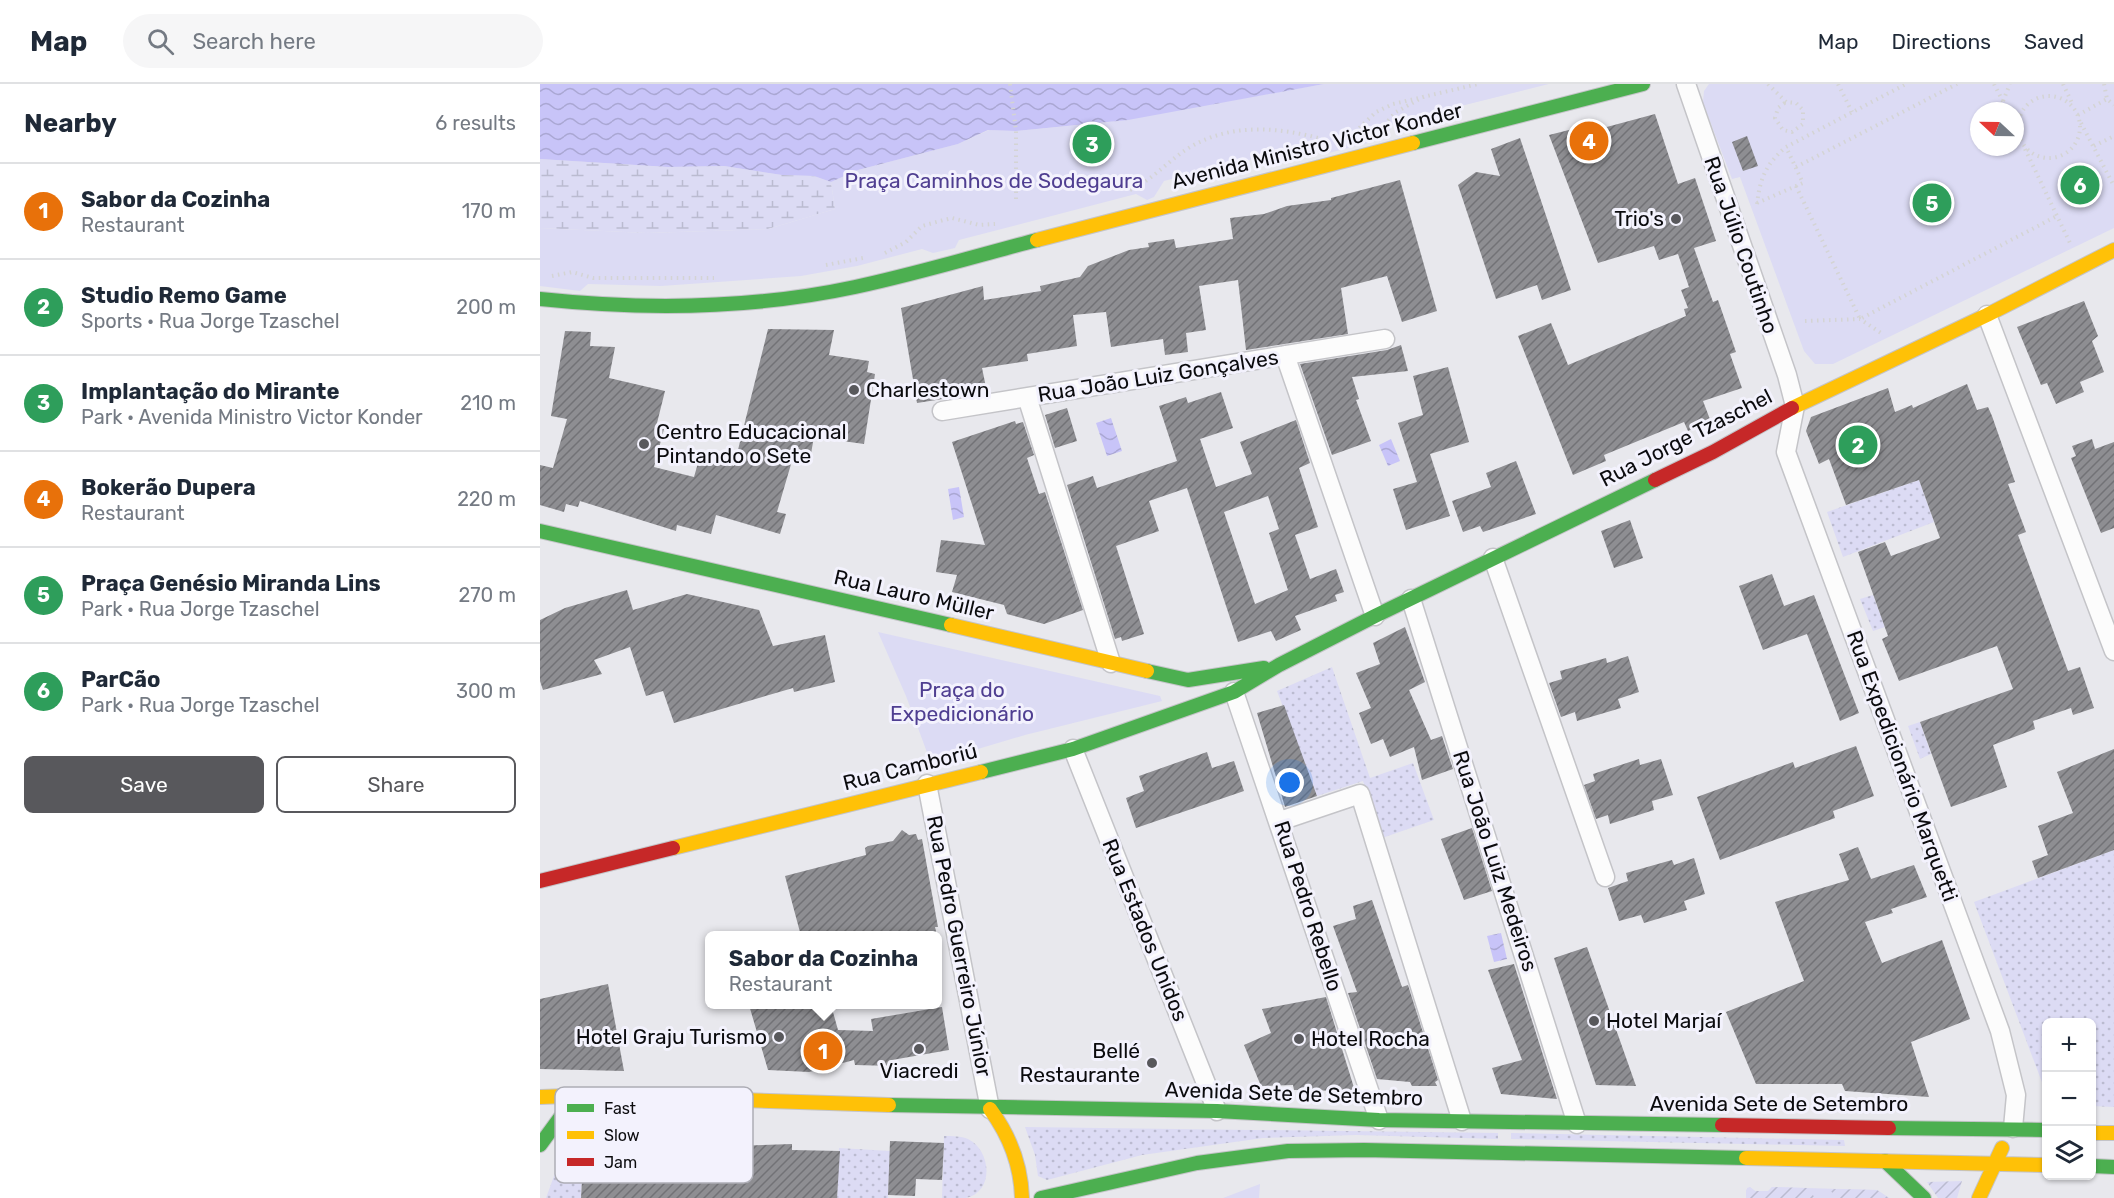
<!DOCTYPE html>
<meta charset="utf-8">
<style>
:root{--surface:#fff;--page:#f6f6f7;--text:#1f2937;--muted:#747a83;--line:#e0e1e3;--accent:#58585c}
body{margin:0;font-family:Rubik,sans-serif;background:var(--page);color:var(--text)}
.controls{position:absolute;right:18px;bottom:18px;display:grid;overflow:hidden;border-radius:9px;box-shadow:0 2px 4px #0004}
.controls button{width:54px;height:54px;display:grid;place-items:center;padding:0;border:0;border-bottom:2px solid var(--line);background:var(--surface);color:var(--text);font:30px sans-serif}
.compass{position:absolute;left:1430px;top:18px;width:54px;height:54px;border-radius:50%;background:var(--surface);box-shadow:0 2px 4px #0004;rotate:292deg}
.you{position:absolute;left:750px;top:699px;width:21px;height:21px;margin:-15px;border:4px solid #fff;border-radius:50%;background:#1a73e8;box-shadow:0 0 0 9px #1a73e833}
.badge{display:grid;place-items:center;width:39px;height:39px;border-radius:50%;background:var(--accent);color:#fff;font-size:20px;font-weight:700}
.pin{position:absolute;translate:-50% -50%;border:3px solid #fff;box-shadow:0 2px 6px #0006}
.popup{position:absolute;left:165px;top:847px;width:237px;height:78px;box-sizing:border-box;display:grid;place-content:center;border-radius:9px;background:var(--surface);filter:drop-shadow(0 2px 4px #0005);font-size:20px;white-space:nowrap;color:var(--muted)}
.popup b{font-size:22px;color:var(--text)}
.popup::after{content:'';position:absolute;left:50%;top:100%;margin-left:-12px;border:12px solid transparent;border-top-color:var(--surface)}
.list{margin:0;padding:0;list-style:none}
h2{display:flex;justify-content:space-between;align-items:center;height:78px;margin:0;padding:0 24px;font-size:26px}
h2 small{font-size:20px;font-weight:400;color:var(--muted)}
.list li{display:grid;grid-template-columns:39px 1fr auto;gap:18px;align-items:center;box-sizing:border-box;height:96px;padding:0 24px;border-top:2px solid var(--line)}
.list b{display:block;font-size:22px;white-space:nowrap}
.list p{margin:0;font-size:20px;white-space:nowrap;color:var(--muted)}
.list em{font-size:20px;font-style:normal;color:var(--muted)}
.actions{display:flex;gap:12px;padding:18px 24px}
.actions a{flex:1;padding:14px 0;border:2px solid var(--accent);border-radius:9px;text-align:center;font-size:21px;color:var(--accent)}
.actions .main{background:var(--accent);color:#fff}
.icon{flex:none;width:33px;height:33px;fill:none;stroke:currentColor;stroke-width:2;stroke-linecap:round;stroke-linejoin:round}
.map{position:relative;flex:none;width:1574px;height:1114px;overflow:hidden}
header{display:flex;align-items:center;gap:36px;box-sizing:border-box;height:84px;padding:0 30px;background:var(--surface);border-bottom:2px solid var(--line)}
header strong{font-size:28px}
nav{display:flex;gap:33px;margin-inline-start:auto;font-size:21px}
.search{width:420px;height:54px;background:var(--page);display:flex;align-items:center;gap:15px;box-sizing:border-box;padding:0 21px;border-radius:33px;color:var(--muted);font-size:22px}
main{display:flex}
aside{flex:1;background:var(--surface)}
.map>svg:first-child{display:block}
</style>
<header>
<strong>Map</strong>
<div class="search"><svg class="icon" aria-label="search" viewBox="0 0 24 24"><circle cx="10" cy="10" r="6"/><path d="M15 15l6 6"/></svg>Search here</div>
<nav><a>Map</a><a>Directions</a><a>Saved</a></nav>
</header>
<main>
<aside>
<h2>Nearby<small>6 results</small></h2>
<ul class="list">
<li><span class="badge" style="background:#e8710a">1</span><div><b>Sabor da Cozinha</b><p>Restaurant</p></div><em>170 m</em></li>
<li><span class="badge" style="background:#2e9e5b">2</span><div><b>Studio Remo Game</b><p>Sports · Rua Jorge Tzaschel</p></div><em>200 m</em></li>
<li><span class="badge" style="background:#2e9e5b">3</span><div><b>Implantação do Mirante</b><p>Park · Avenida Ministro Victor Konder</p></div><em>210 m</em></li>
<li><span class="badge" style="background:#e8710a">4</span><div><b>Bokerão Dupera</b><p>Restaurant</p></div><em>220 m</em></li>
<li><span class="badge" style="background:#2e9e5b">5</span><div><b>Praça Genésio Miranda Lins</b><p>Park · Rua Jorge Tzaschel</p></div><em>270 m</em></li>
<li><span class="badge" style="background:#2e9e5b">6</span><div><b>ParCão</b><p>Park · Rua Jorge Tzaschel</p></div><em>300 m</em></li>
</ul>
<div class="actions"><a class="main">Save</a><a>Share</a></div>
</aside>
<div class="map">
<svg width="1574" height="1114" viewBox="0 0 1574 1114">
<defs>
<pattern id="grass-dots" width="8" height="8" patternUnits="userSpaceOnUse" patternTransform="scale(1.5)"><rect width="8" height="8" fill="#dcdbf4"/><path d="M2 2h.1M6 6h.1" fill="none" stroke="#bbbbd0" stroke-width="1.8" stroke-linecap="round"/></pattern>
<pattern id="wetland-marsh" width="20" height="14" patternUnits="userSpaceOnUse" patternTransform="scale(1.5)"><rect width="20" height="14" fill="#dcdbf4"/><path d="M1 5h8M5 5V1M11 12h8M15 12V8" fill="none" stroke="#bbbbd0"/></pattern>
<pattern id="garden-furrows" width="10" height="10" patternUnits="userSpaceOnUse" patternTransform="scale(1.5)"><rect width="10" height="10" fill="#dcdbf4"/><path d="M-1 1l2-2M0 10L10 0M9 11l2-2" fill="none" stroke="#bbbbd0"/></pattern>
<pattern id="water-waves" width="16" height="10" patternUnits="userSpaceOnUse" patternTransform="scale(1.5)"><rect width="16" height="10" fill="#c8c4f8"/><path d="M0 5q4-4 8 0t8 0" fill="none" stroke="#aaa7d3"/></pattern>
<pattern id="building-hatch" width="6" height="6" patternUnits="userSpaceOnUse" patternTransform="scale(1.5)"><rect width="6" height="6" fill="#8e8e92"/><path d="M-1 1l2-2M0 6l6-6M5 7l2-2" fill="none" stroke="#727276"/></pattern>
</defs>
<rect width="100%" height="100%" fill="#e8e8ed"/>
<path fill="url(#grass-dots)" d="M1379,396L1394,438L1303,473L1287,428Z
M1333,511L1345,543L1333,547L1320,515Z
M792,583L830,694L873,679L894,736L842,754L823,697L777,712L737,607Z
M1380,638L1391,670L1380,675L1368,642Z
M1574,766V1023L1552,1022V938H1506V1009L1434,818Z
M485,1043L958,1049V1055L816,1051L723,1054L602,1071L507,1096L498,1092L495,1071Z
M44,1048L41,1113L47,1114H6C15,1092 22,1059 44,1048Z
M971,1049L1304,1056L1305,1062L971,1055Z
M404,1052C412,1052 421,1052 428,1055C451,1066 455,1108 426,1114C418,1114 409,1114 402,1114Z
M299,1064L350,1067L348,1114H297Z"/>
<path fill="url(#wetland-marsh)" d="M0,75L127,83L184,82L242,91L274,92L291,98L295,125L228,145L106,149L0,144Z"/>
<path fill="#dcdbf4" fill-rule="evenodd" d="M784,0H1009L853,39L847,54L785,70L769,61L624,97L614,113L607,116L596,110L419,156L415,164L393,169L382,165L317,182L261,192L121,202L48,200L40,207L0,202V144L106,149L228,145L295,125L291,98L318,86L418,60L449,46L476,47L570,38Z
M1169,0H1574V144L1293,280H1275L1264,267L1200,93L1192,95L1163,19L1164,7ZM1439,27H1475V63H1439Z
M338,548L620,612L622,617L485,651L391,679L366,612Z
M720,1100L719,1114H683Z
M1210,1103L1215,1107H1228L1232,1103L1337,1106L1349,1114H1206L1207,1104Z"/>
<path fill="url(#garden-furrows)" d="M1422,1097L1417,1114H1398L1387,1098Z
M1210,1103L1215,1107H1229L1232,1103L1268,1104L1275,1114H1206V1106Z
M1289,1105L1337,1106L1349,1114H1297Z"/>
<path fill="url(#water-waves)" d="M0,0H784L588,36L476,47L448,46L418,60L318,86L291,98L274,92L242,91L184,82L128,83L0,75Z
M571,334L582,367L567,372L556,339Z
M851,355L860,377L848,382L839,361Z
M419,403L424,433L413,436L408,405Z
M961,849L967,875L954,878L947,852Z"/>
<path fill="url(#building-hatch)" fill-rule="evenodd" d="M1115,30L1138,100L1155,94L1176,157L1154,164L1173,218L1178,216L1196,268L1190,270L1202,304L1163,317L1171,338L1148,347L1144,338L1064,371L1066,377L1033,391L978,252L1011,239L1028,281L1146,232L1144,225L1148,224L1141,206L1149,203L1138,170L1119,176L1114,162L1058,179L1009,51L1061,38L1063,44Z
M1207,52L1218,82L1203,87L1192,58Z
M980,54L1031,206L1002,216L997,201L956,215L918,101L936,88L960,92L951,65Z
M860,96L897,227L862,238L847,192L801,204L808,250L706,266L698,196L659,202L666,246L646,249L648,268L625,271L623,255L571,263L566,228L533,231L537,262L487,270L488,277L442,284L447,308L377,319L361,224L443,202L444,216L501,207L500,202L540,193L548,182L589,166L609,163L608,159L634,155L636,164L693,155L690,134L724,130L747,122L791,116V114Z
M1544,217L1558,252L1552,257L1564,288L1540,298L1544,308L1516,320L1507,299L1501,301L1477,243Z
M228,245L294,246L289,271L329,277L327,288L335,290L324,360L274,353L270,375L254,370L237,428L246,430L240,450L176,431L171,450L137,441L136,447L40,417L38,423L26,420L24,428L0,421V381L13,384L27,335L11,332L25,247L51,248L50,262L75,263L69,294L125,307L116,343L124,345L114,383L154,393L160,372L194,382Z
M861,261L868,287L812,293L819,315L816,316L831,357L792,371L760,280L847,266Z
M908,283L929,358L890,370L910,432L866,446L853,405L877,398L858,339L883,331L873,292Z
M1427,300L1437,326L1448,323L1452,332L1475,398L1468,400L1486,448L1478,451L1528,587L1540,583L1554,624L1533,631L1531,624L1493,637L1495,645L1453,661L1467,703L1411,723L1380,638L1473,605L1457,562L1359,597L1342,555L1348,552L1318,468L1345,458L1351,472L1400,454L1379,396L1306,421L1289,375L1279,380L1266,347L1271,333L1348,304L1355,328L1372,321L1373,324Z
M681,308L693,344L660,355L676,403L712,390L700,358L756,336L770,379L759,384L778,443L755,451L770,495L796,485L804,508L795,511L797,517L755,532L761,546L736,557L731,547L698,558L647,404L609,417L619,447L576,462L604,550L582,557L581,553L575,555L527,401L553,392L557,404L637,377L619,322L646,313L648,319ZM728,412L739,445L729,449L748,506L715,520L684,428Z
M527,324L537,357L515,364L505,331Z
M475,337L476,340L483,338L494,371L487,374L499,410L505,408L543,526L504,540L467,530L464,521L412,508L417,491L396,488L401,456L445,461L412,358Z
M1552,355L1555,365L1574,358V444L1561,449L1531,374L1536,372L1532,362Z
M976,377L996,430L943,448L940,442L923,448L912,417L951,403L946,389Z
M1090,436L1103,474L1074,484L1061,447Z
M1232,490L1244,522L1274,511L1319,629L1300,637L1267,550L1223,566L1199,502Z
M87,506L93,526L147,510L219,526L233,562L285,551L295,598L254,608L253,604L134,639L123,607L106,612L90,563L54,576L62,590L3,606L0,597V536L25,524Z
M865,543L885,598L869,606L891,656L902,652L913,685L882,696L874,663L850,673L843,655L831,660L819,629L831,624L816,589L840,580L833,559Z
M1088,572L1099,608L1078,615L1081,624L1037,637L1035,628L1021,633L1009,599L1022,595L1020,587L1066,574L1067,579Z
M744,621L777,712L745,723L717,629Z
M1316,662L1334,712L1293,727L1295,734L1180,776L1157,713L1253,678L1255,684Z
M1574,665V766L1498,794L1492,777L1508,771L1498,742L1533,729L1517,688Z
M667,668L672,684L694,677L704,707L596,744L586,714L604,707L599,692Z
M1099,675L1100,681L1121,675L1133,711L1112,717L1114,726L1070,740L1068,731L1056,735L1044,701L1055,697L1053,690Z
M932,744L952,807L924,816L901,755Z
M362,746L369,751L376,750L378,756L382,755L398,843H395L397,852H261L245,792L326,771L325,764L328,762L353,757Z
M1318,763L1331,795L1374,781L1387,813L1351,825L1353,829L1325,838L1342,879L1402,856L1430,935L1371,958L1389,1013L1305,1007L1302,1000H1216L1186,928L1264,897L1235,818L1309,796L1299,770Z
M1154,774L1165,810L1144,817L1147,826L1104,839L1101,831L1079,837L1068,804L1088,797L1086,789L1132,776L1134,781Z
M832,816L862,903L868,901L898,996L895,998L897,1002H872L870,998L837,995L808,909L817,908L793,842L816,835L813,822Z
M1047,863L1096,1002L1056,1001L1014,874Z
M974,880L1017,1015L961,1010L952,984L982,976L948,886Z
M68,900L84,987L0,985V915Z
M786,913L815,1007L754,1006L753,1001L721,1002L704,961L731,949L722,925Z
M209,921H291L298,946L333,947L331,935L402,923L409,966L352,976L353,982L315,981L314,976L269,988L228,986Z
M89,1054H129V1064L252,1060V1066L300,1067L297,1114H41L43,1079H50V1055L89,1057Z
M350,1057L404,1059L402,1096L376,1095L375,1112L348,1111Z"/>
<g fill="none" stroke-linecap="round" stroke-linejoin="round">
<defs>
<path id="street" d="M1146,0L1247,291L1255,322L1246,368L1460,947L1476,1011L1473,1044
M1447,231L1574,567
M745,271L835,532
M487,313L571,579
M402,327L845,255
M953,474L1065,793
M871,515L1037,1040
M694,608L839,1036
M533,665L677,1027
M387,700L450,1025
M740,737L820,710L922,1037"/>
<path id="fast" d="M873,59L1103,0
M0,215C104,226 212,225 315,203C376,190 436,172 497,156
M0,447L411,541
M607,587L648,596L724,584
M441,688L533,665L694,608L739,581L835,532L1115,396
M349,1021L677,1027L839,1036L1182,1041
M1349,1044L1506,1046
M0,1061L25,1027L54,1012
M1345,1077L1384,1114
M1552,1082L1574,1083
M501,1114L657,1079L748,1067L824,1066L1206,1074"/>
<path id="slow" d="M497,156L873,59
M1252,324L1447,231L1574,166
M411,541L607,587
M133,764L441,688
M0,1013L56,1011L349,1021
M450,1025C470,1052 481,1080 482,1114
M1552,1049H1574
M1206,1074L1506,1081
M1439,1114L1462,1064"/>
<path id="jam" d="M1115,396L1173,368L1252,324
M0,797L133,764
M1182,1041L1349,1044"/>
</defs>
<use href="#street" stroke="#c4c4c8" stroke-width="21"/>
<use href="#fast" stroke="#c4c4c8" stroke-width="16"/>
<use href="#slow" stroke="#c4c4c8" stroke-width="16"/>
<use href="#jam" stroke="#c4c4c8" stroke-width="16"/>
<path stroke="#d4d4d4" stroke-width="4" stroke-dasharray="1.5 4.5" stroke-linecap="butt" d="M470,0L476,47V117
M1228,0L1246,18L1256,19L1263,26V40L1252,48L1243,46L1235,34L1238,24L1246,18
M1298,0L1312,28
M1454,0L1468,27
M1523,0L1533,21
M1564,0L1567,15L1574,21
M1478 43a31 31 0 1 1 62 0a31 31 0 1 1-62 0Z
M1463,17L1470,0
M1538,31L1567,15
M1541,39L1574,102
M844,41L856,28L885,12
M815,48L836,28L853,20L938,0
M1554,62L1574,52
M1485,65L1530,159
M1256,83L1417,0
M1256,102L1320,235L1517,132
M590,106C611,97 627,78 647,65C690,38 739,43 786,56
M1217,119L1263,99L1246,63
M1217,120C1220,94 1226,80 1246,63L1366,0
M345,169L366,158L382,142L400,137L412,134L439,141L455,140
M286,181L323,174
M12,192L32,188L53,194H174
M1265,237L1320,235L1344,251"/>
<use href="#street" stroke="#fcfcfc" stroke-width="18"/>
<use href="#fast" stroke="#4caf50" stroke-width="14"/>
<use href="#slow" stroke="#ffc107" stroke-width="14"/>
<use href="#jam" stroke="#c62828" stroke-width="14"/>
</g>
<g fill="#58585c" stroke="#f3f2fd" stroke-width="2">
<circle cx="1136" cy="135" r="6"/>
<circle cx="314" cy="306" r="6"/>
<circle cx="104" cy="360" r="6"/>
<circle cx="1054" cy="937" r="6"/>
<circle cx="239" cy="953" r="6"/>
<circle cx="759" cy="955" r="6"/>
<circle cx="379" cy="965" r="6"/>
<circle cx="612" cy="979" r="6"/>
</g>
<g text-anchor="middle" stroke-width="6" stroke-linejoin="round" paint-order="stroke">
<g font-size="21" fill="#0b0b0e" stroke="#f3f2fd">
<text transform="translate(777 62) rotate(-14)" y="7">Avenida Ministro Victor Konder</text>
<text transform="translate(1201 161) rotate(71)" y="7">Rua Júlio Coutinho</text>
<text transform="translate(618 292) rotate(-9)" y="7">Rua João Luiz Gonçalves</text>
<text transform="translate(1146 354) rotate(-27)" y="7">Rua Jorge Tzaschel</text>
<text transform="translate(374 511) rotate(13)" y="7">Rua Lauro Müller</text>
<text transform="translate(1362 682) rotate(70)" y="7">Rua Expedicionário Marquetti</text>
<text transform="translate(370 683) rotate(-14)" y="7">Rua Camboriú</text>
<text transform="translate(955 777) rotate(72)" y="7">Rua João Luiz Medeiros</text>
<text transform="translate(768 822) rotate(72)" y="7">Rua Pedro Rebello</text>
<text transform="translate(605 846) rotate(68)" y="7">Rua Estados Unidos</text>
<text transform="translate(419 862) rotate(79)" y="7">Rua Pedro Guerreiro Júnior</text>
<text transform="translate(754 1010) rotate(2)" y="7">Avenida Sete de Setembro</text>
<text x="1239" y="1027">Avenida Sete de Setembro</text>
</g>
<g font-size="21" fill="#4f3e91" stroke="#f3f2fd">
<text x="454" y="104">Praça Caminhos de Sodegaura</text>
<text x="422" y="613">Praça do<tspan x="422" dy="24">Expedicionário</tspan></text>
</g>
<g font-size="21" fill="#0b0b0e" stroke="#f3f2fd" text-anchor="start">
<text x="1124" y="142" text-anchor="end">Trio's</text>
<text x="326" y="313">Charlestown</text>
<text x="116" y="355">Centro Educacional<tspan x="116" dy="24">Pintando o Sete</tspan></text>
<text x="1066" y="944">Hotel Marjaí</text>
<text x="227" y="960" text-anchor="end">Hotel Graju Turismo</text>
<text x="771" y="962">Hotel Rocha</text>
<text x="600" y="974" text-anchor="end">Bellé<tspan x="600" dy="24">Restaurante</tspan></text>
<text x="379" y="994" text-anchor="middle">Viacredi</text>
</g>
</g>
<rect x="15" y="1003" width="198" height="96" rx="9" fill="#f3f2fd" stroke="#adadb5" stroke-width="1.5"/>
<rect x="27" y="1020" width="27" height="8" fill="#4caf50"/>
<rect x="27" y="1047" width="27" height="8" fill="#ffc107"/>
<rect x="27" y="1074" width="27" height="8" fill="#c62828"/>
<g font-size="16" fill="#0b0b0e">
<text x="64" y="1030">Fast</text>
<text x="64" y="1057">Slow</text>
<text x="64" y="1084">Jam</text>
</g>
</svg>
<div class="controls">
<button>+</button>
<button>−</button>
<button><svg class="icon" aria-label="layers" viewBox="0 0 24 24"><path d="M12 4l9 5-9 5-9-5zM3 14l9 5 9-5"/></svg></button>
</div>
<svg class="compass" viewBox="-18 -18 36 36"><path d="M0-13l5 13h-10z" fill="#e53935"/><path d="M0 13l5-13h-10z" fill="#747a83"/></svg>
<div class="you"></div>
<div class="pin badge" style="left:283px;top:967px;background:#e8710a">1</div>
<div class="popup"><b>Sabor da Cozinha</b>Restaurant</div>
<div class="pin badge" style="left:1318px;top:361px;background:#2e9e5b">2</div>
<div class="pin badge" style="left:552px;top:60px;background:#2e9e5b">3</div>
<div class="pin badge" style="left:1049px;top:57px;background:#e8710a">4</div>
<div class="pin badge" style="left:1392px;top:119px;background:#2e9e5b">5</div>
<div class="pin badge" style="left:1540px;top:101px;background:#2e9e5b">6</div>
</div>
</main>
